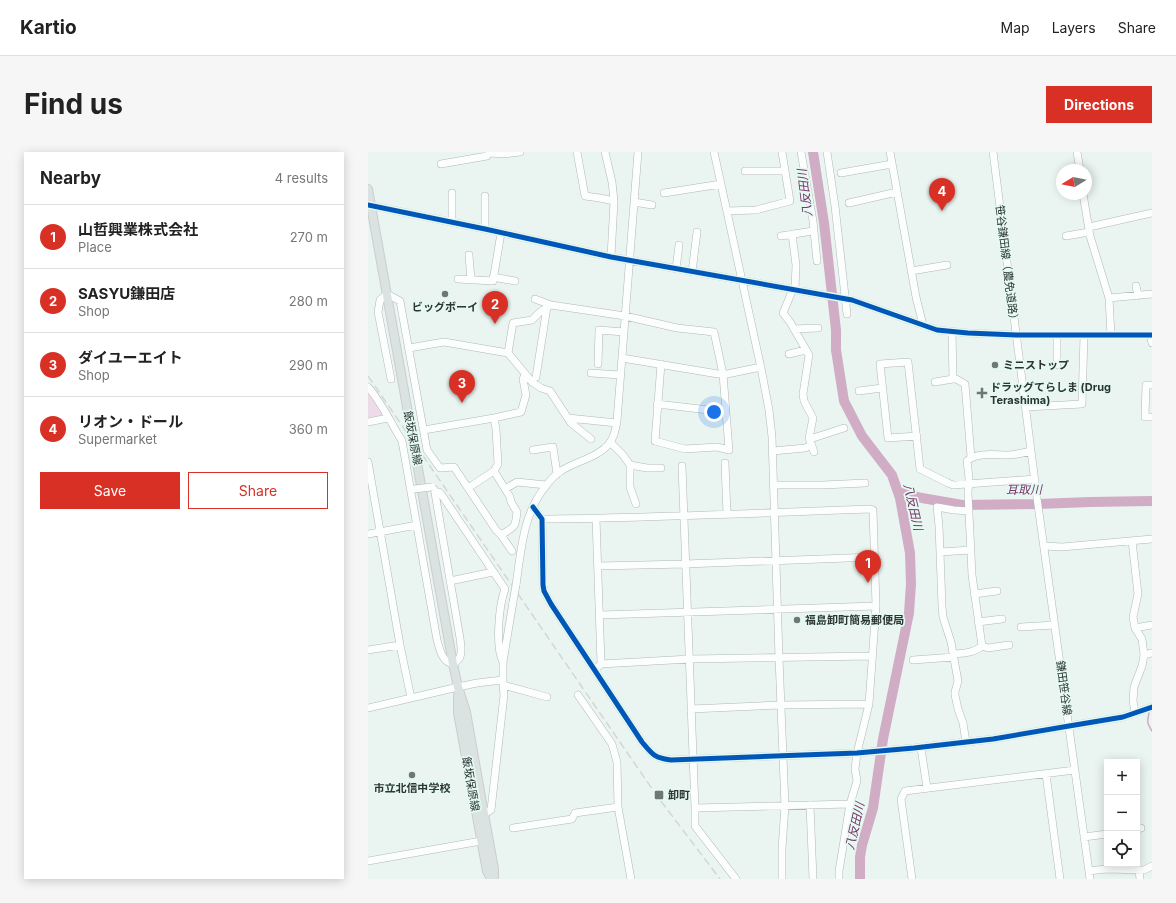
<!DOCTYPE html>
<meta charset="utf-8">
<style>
:root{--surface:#fff;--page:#f6f6f6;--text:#222;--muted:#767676;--line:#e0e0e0;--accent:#d93025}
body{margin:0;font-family:Inter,"Noto Sans JP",sans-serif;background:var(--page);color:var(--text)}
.controls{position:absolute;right:12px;bottom:12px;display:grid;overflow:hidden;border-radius:0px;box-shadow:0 2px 10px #0003}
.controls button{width:36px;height:36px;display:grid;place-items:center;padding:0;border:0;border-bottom:1px solid var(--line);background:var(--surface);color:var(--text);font:20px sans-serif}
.compass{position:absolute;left:688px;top:12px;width:36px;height:36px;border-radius:50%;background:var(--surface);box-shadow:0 2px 10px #0003;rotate:260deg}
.you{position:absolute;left:346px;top:260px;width:14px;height:14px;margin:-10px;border:3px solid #fff;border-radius:50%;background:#1a73e8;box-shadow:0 0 0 6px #1a73e833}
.badge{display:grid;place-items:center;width:26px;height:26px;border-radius:50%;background:var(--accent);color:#fff;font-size:13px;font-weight:700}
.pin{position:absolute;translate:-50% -33px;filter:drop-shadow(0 1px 2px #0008)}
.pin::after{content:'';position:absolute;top:21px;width:14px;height:12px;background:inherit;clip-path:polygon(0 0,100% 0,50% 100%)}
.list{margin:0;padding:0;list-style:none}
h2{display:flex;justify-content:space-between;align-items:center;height:52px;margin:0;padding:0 16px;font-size:17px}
h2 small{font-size:13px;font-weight:400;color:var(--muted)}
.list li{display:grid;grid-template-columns:26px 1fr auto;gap:12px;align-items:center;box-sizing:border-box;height:64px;padding:0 16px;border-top:1px solid var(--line)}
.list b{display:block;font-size:15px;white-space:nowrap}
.list p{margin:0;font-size:13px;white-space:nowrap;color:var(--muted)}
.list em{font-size:13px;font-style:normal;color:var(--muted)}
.actions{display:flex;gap:8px;padding:12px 16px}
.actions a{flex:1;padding:9px 0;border:1px solid var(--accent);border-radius:0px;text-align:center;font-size:14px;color:var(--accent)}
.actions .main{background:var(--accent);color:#fff}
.icon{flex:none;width:22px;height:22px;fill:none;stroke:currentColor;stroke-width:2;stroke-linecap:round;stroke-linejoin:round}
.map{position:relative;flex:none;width:784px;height:727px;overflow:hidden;border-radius:0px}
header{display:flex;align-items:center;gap:24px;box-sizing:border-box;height:56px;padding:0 20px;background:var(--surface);border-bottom:1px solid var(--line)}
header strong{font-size:19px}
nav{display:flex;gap:22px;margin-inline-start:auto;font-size:14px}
.intro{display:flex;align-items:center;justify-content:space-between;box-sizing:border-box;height:96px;padding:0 24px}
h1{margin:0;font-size:28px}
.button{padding:10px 18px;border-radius:0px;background:var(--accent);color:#fff;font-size:14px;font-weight:700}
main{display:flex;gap:24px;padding:0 24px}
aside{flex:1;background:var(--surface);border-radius:0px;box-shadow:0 2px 10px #0003}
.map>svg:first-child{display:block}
</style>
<header>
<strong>Kartio</strong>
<nav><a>Map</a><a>Layers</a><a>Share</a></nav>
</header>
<div class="intro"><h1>Find us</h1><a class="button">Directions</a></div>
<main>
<aside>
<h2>Nearby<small>4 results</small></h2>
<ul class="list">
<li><span class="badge">1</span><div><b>山哲興業株式会社</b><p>Place</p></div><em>270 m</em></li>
<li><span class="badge">2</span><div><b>SASYU鎌田店</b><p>Shop</p></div><em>280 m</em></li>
<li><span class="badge">3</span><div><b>ダイユーエイト</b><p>Shop</p></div><em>290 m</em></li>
<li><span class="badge">4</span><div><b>リオン・ドール</b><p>Supermarket</p></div><em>360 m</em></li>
</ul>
<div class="actions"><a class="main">Save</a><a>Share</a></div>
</aside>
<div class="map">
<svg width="784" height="727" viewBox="0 0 784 727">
<rect width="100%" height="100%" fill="#eaf4f1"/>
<path fill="#eedbe9" d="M0,239L5,245L14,262L13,265L0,267Z"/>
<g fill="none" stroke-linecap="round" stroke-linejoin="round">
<path stroke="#d0adc5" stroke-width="1.5" d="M781,561C779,570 779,571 784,579"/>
<path stroke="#d0adc5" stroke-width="10" d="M445,0L456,71L468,178V198L476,249L494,284L524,323L532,346L542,401L543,432L541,461L515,587L505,656L494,693L492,705V727
M530,340L554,346L594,353L670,352L722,350L784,349"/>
<defs>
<path id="minor" d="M209,0L217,44L232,46L246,49
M237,0L244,30L246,49L243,105
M346,0L393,216L401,258L404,285L411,506L417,654L414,696V727
M433,0L445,69L449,109
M459,0L467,54L479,162
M522,0L548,145L555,173
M625,0L669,346L722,727
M709,0L712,18
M122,1L135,2L152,0
M73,12L119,4L122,0
M377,19H417
M473,21L524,12
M84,41V70
M296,41L353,32
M715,42L722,84L741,146L743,183
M117,44V77
M266,50L284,53
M481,51L529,40
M0,53L117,77L243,105L484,148L569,178L600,181L648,183H784
M359,59L388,58L422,49L414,0
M721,75L784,61
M424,82L428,113L427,137
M413,84L445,79
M698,84L721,80
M101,103L103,128
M308,117L311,93
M543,119L579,113
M324,120L329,80
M125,125L147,129
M90,127L125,129L133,81
M768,134L770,144
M425,137L415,161L422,170L441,203L435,242L436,249L445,266L441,286L446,300
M741,146L784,142
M167,147L183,153
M426,177L450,176
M584,180L585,227H588L597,232L603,305
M782,183L784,191
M41,196L76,190L140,201L164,230L173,236L182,239L203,271L223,287
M140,201L145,171L164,168L172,160L183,153L257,164L309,176L346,180L355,222L361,298L349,295L317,297L287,289L293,212
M421,202L438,198
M254,206L350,222H359L393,215
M230,212L231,178L256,180
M689,213V183
M223,221L252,223
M168,225L179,155
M23,227L10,160L12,148L19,142L32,149L59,298L72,316L86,315L128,378L133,383C147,374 147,377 149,360L143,350L142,345L126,319
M567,230L585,227
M784,233H778L777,265H784
M0,235C14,251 23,271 34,289L69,488C72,498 74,510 85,512C96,506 93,497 92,486L67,341
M491,239L514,236
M289,252L358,260
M658,255L714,252L716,183
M200,266L249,271
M0,270L20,266
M56,278L126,266L153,260L158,243L155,227L157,223
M549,284L520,286L512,212L540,210L552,317L580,331L585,333L667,327
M442,287L476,276
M242,290L255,303L262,313L279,316H293
M165,298L185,295L189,322
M405,299L437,296L444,293
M0,310L32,493L43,546
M357,311L359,362
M262,313V335L268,352
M314,314L327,656L482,652
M406,333H455L497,331
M100,336L126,319L130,312L128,277L126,266
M66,337L67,341L71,340L73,342L137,437C131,453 127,495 135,510
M137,337L149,330L178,333
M165,355L174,367L175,433L176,439L183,452L274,590C284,602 286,606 303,608L489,601L546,596L625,587L701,574L755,565L784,555
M228,366L233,512L230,515
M174,367C283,366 392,361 501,357L505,358L508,454L501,552L489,601L487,617L489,629L482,652L471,719V727
M0,382L49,373
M133,383L144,399
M764,389L770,442L765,465L767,476L774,487L776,503L774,514L766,535L765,549L767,560
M677,394L694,395L784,387
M572,400L603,398
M230,414L317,412L506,405
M82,429L125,420
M148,433C153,399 155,361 178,334C182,328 187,323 193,319C208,309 229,306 241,292C246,286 248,276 249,269L270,0
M606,442L629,439
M145,450L135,510V533L179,545
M232,463L508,454
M610,470L634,467
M653,475L687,473
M767,476L784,473
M614,494L620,496L641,493
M0,498L32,493
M586,502C595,501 606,501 614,494L604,423L600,341L601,326L599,309C608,300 627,303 639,303C647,303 655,301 663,299
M776,503L784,501
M545,508L586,505
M233,512L322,507L504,504
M210,543L244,592L249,610L250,655
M0,556L90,535L109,531L134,528
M323,557L413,553L501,552
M598,590L595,571L590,557L587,543V540L590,529L583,490L575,465L574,454L571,374L569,355L586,358L601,359
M553,596L559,636
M678,622L692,727
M442,653L445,727
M327,656V674L368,727
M116,662L123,658L136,543L135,533
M145,676L204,667L207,661L250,655L263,727
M769,677L773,676
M716,685L739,682
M0,709L113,689
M771,718L772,727
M721,719L738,717L776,718L784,714
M544,727L533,647L537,639L707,618"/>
<path id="major" d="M0,37L85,512L90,535L98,560L116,662L126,717V727
M90,543V561L119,719L123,727"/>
</defs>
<use href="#minor" stroke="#b1b9b7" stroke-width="8"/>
<use href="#major" stroke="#cacecd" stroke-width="10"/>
<use href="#minor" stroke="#fcfdfd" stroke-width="7"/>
<use href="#major" stroke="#dae3e1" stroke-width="8"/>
<path stroke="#d4d6d6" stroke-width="1.5" stroke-dasharray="8 4" stroke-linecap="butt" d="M0,224L289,644L352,727"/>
<defs>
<path id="minor-bridge" d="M46,337L64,335
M145,450L148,433"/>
</defs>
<use href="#minor-bridge" stroke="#b1b9b7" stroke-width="8" stroke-linecap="butt"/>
<use href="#minor-bridge" stroke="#fcfdfd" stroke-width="7"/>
<defs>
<path id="cycleway" d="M0,53L117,77L243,105L484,148L569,178L600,181L648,183H784
M165,355L174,367L175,433L176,439L183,452L274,590C284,602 286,606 303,608L489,601L546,596L625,587L701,574L755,565L784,555"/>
</defs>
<use href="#cycleway" stroke="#e5f9f3" stroke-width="8"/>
<use href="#cycleway" stroke="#0057b8" stroke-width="5"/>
</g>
<g fill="#6f7775" stroke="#e5f9f3" stroke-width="1.5">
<circle cx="77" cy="142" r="4"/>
<circle cx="627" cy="213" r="4"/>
<path d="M612 235h4v4h4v4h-4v4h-4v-4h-4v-4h4z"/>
<circle cx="429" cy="468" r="4"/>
<circle cx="44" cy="623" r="4"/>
<rect x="286" y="638" width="10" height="10" rx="2"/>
</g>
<g text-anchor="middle" stroke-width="3.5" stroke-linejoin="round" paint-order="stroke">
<g font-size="11" fill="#2d3432" stroke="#e5f9f3">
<text transform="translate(639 113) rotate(83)" y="4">笹谷鎌田線（農免道路）</text>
<text transform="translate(45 286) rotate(79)" y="4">飯坂保原線</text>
<text transform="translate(696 536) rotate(82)" y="4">鎌田笹谷線</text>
<text transform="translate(103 632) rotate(80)" y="4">飯坂保原線</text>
</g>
<g font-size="11" font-weight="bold" fill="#2d3432" stroke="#e5f9f3" text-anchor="start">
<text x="77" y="159" text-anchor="middle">ビッグボーイ</text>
<text x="635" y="217">ミニストップ</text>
<text x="622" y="239">ドラッグてらしま (Drug<tspan x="622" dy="13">Terashima)</tspan></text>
<text x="437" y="472">福島卸町簡易郵便局</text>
<text x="44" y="640" text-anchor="middle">市立北信中学校</text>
<text x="300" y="647">卸町</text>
</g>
<g font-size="12" font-style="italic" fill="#7a3767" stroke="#e5f9f3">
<text transform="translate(437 41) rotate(-97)" y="4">八反田川</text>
<text transform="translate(656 338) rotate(-1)" y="4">耳取川</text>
<text transform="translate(545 355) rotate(77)" y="4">八反田川</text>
<text transform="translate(487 674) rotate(-77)" y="4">八反田川</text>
</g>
</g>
</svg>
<div class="controls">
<button>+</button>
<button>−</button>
<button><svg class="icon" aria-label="locate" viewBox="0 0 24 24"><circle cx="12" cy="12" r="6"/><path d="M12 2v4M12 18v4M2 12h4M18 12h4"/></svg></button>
</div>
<svg class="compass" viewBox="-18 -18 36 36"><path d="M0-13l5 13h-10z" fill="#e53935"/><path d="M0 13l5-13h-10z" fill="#767676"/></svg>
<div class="you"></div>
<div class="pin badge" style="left:500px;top:431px">1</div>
<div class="pin badge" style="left:127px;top:172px">2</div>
<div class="pin badge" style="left:94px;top:251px">3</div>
<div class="pin badge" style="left:574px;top:59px">4</div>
</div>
</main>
